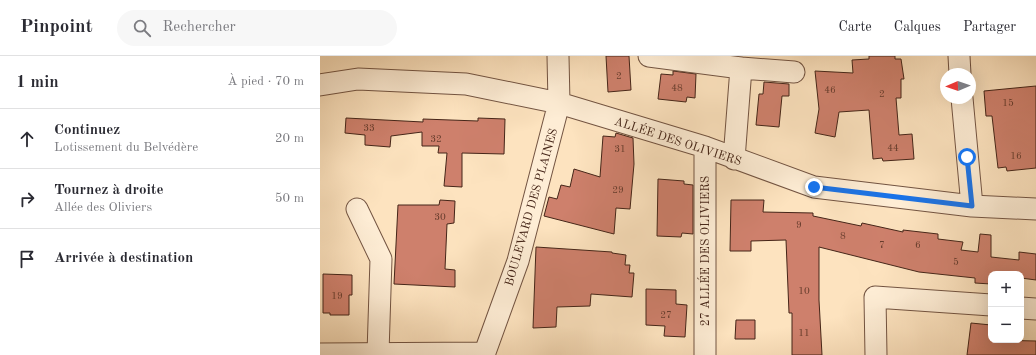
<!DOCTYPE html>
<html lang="fr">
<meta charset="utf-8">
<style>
:root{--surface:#fff;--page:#f7f7f7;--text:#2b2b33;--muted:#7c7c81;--line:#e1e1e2}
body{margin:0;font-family:"Old Standard TT",serif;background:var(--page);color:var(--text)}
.controls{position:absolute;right:12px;bottom:12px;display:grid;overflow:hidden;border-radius:8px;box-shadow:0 4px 16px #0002}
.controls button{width:36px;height:36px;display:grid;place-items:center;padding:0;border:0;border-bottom:1px solid var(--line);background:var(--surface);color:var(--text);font:20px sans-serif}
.compass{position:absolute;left:620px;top:12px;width:36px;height:36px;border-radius:50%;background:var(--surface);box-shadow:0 4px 16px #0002;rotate:268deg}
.stop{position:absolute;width:12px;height:12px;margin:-9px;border:3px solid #1a73e8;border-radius:50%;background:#fff}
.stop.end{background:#1a73e8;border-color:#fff;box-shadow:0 1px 4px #0008}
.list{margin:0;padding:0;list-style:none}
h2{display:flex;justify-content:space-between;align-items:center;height:52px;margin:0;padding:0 16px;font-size:17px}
h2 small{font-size:13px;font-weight:400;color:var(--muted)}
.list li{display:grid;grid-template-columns:26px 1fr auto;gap:12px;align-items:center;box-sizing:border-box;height:60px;padding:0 16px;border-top:1px solid var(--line)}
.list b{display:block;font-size:15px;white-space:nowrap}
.list p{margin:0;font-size:13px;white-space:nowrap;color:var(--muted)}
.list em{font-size:13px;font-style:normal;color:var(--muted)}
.icon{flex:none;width:22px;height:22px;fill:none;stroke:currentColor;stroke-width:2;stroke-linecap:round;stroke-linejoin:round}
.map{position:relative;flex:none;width:716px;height:299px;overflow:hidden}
header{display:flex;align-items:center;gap:24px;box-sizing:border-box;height:56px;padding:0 20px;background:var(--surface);border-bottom:1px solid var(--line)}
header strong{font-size:19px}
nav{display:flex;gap:22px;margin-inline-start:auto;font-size:14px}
.search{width:280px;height:36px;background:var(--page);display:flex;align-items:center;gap:10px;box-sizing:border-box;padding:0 14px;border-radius:22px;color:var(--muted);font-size:15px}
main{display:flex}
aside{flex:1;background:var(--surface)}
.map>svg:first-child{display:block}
</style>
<header>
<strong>Pinpoint</strong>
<div class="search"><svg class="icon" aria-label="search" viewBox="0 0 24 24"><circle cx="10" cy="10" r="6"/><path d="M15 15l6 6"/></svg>Rechercher</div>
<nav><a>Carte</a><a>Calques</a><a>Partager</a></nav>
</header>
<main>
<aside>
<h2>1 min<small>À pied · 70 m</small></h2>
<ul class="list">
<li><svg class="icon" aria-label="ahead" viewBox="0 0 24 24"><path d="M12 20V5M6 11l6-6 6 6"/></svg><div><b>Continuez</b><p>Lotissement du Belvédère</p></div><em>20 m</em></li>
<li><svg class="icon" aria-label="right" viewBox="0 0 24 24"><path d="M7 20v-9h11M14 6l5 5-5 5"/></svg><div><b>Tournez à droite</b><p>Allée des Oliviers</p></div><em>50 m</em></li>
<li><svg class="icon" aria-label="arrive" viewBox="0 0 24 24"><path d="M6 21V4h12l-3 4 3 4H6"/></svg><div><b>Arrivée à destination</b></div></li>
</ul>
</aside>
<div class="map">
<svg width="716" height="299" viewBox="0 0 716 299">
<rect width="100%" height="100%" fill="#fde3bf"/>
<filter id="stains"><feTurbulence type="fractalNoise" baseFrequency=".005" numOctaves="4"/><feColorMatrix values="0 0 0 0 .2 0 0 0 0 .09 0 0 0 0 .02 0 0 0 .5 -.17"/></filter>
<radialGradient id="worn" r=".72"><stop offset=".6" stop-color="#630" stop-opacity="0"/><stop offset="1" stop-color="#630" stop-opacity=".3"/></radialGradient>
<path fill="#ce806c" stroke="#452518" d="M286,0H309L311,34L288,36Z
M549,0H575V3H581L584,23H581V42H576L579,79L592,78L594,103L563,105L562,102L553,103L549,54L519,56L515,81L495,77L499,53L495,15L533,17L532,4L549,3Z
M353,15L376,18L375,42L367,41L366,46L338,43L341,18L353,19Z
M444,26L469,28V40H462L459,71L436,69L439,38H443Z
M716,30V112L687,115L686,111L678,112L672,60H666L664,35Z
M26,62L103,66V63L158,65V62L185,63L184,98L142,97V131L124,130L127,97H118L119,90H102V76L71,80L70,91L45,89V79L25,77Z
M296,77L313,82L314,108L310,153L296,152L294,178L224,160L229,141L237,143L241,129L250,131L254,113L280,121L283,80L295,81Z
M338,123L364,125V128L373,129V178L362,177L361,181L337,180Z
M120,144L135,145L134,167L127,168L125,213L135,214V231L74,228L78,149H119Z
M411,144H444L443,156L493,157V160L541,170L542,167L583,176V174L618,178V183L643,186L641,194L658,196L660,178L671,179V201L699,204V196L716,198V224L701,222V218H671V228L655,227V222L599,216L499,191V244L502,299H472V257H469L466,184L431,185V195H410Z
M216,191L292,196V197L306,199L305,209H310L309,217H314L312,241L271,238L270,250L237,251L236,271L213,272Z
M3,218L32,219V239H29V259H10V257H3Z
M326,233L356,234V248L367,249L365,281L344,280L345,270L326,269Z
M416,264H435V283H415Z
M651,267L671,269V284L716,285V299H647Z"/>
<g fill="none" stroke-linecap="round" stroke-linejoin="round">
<defs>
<path id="street" d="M329,0L421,12L414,103
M639,0L640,18
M421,12L474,16
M0,29L38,23L146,28L239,47L385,91L494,131L652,150L716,153
M642,42L652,150
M37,153L61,203L58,297
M701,252L716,253
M0,298L165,297
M164,299L198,205L239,47L238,0
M385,299V91
M556,299L555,241L671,249"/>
</defs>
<use href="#street" stroke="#735442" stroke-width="23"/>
<use href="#street" stroke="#feedd5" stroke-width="21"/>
</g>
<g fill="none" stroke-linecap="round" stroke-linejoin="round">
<path stroke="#1a73e8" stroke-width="5" d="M494,131L652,150L647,101"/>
</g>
<g text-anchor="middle" stroke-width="3" stroke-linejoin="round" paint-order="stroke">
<g font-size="10" fill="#673c2d">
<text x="299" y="23">2</text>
<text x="357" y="35">48</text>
<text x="510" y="37">46</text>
<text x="562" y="41">2</text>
<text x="688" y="50">15</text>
<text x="49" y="75">33</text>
<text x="116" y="86">32</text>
<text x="573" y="95">44</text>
<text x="300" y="96">31</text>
<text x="696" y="103">16</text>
<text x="298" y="137">29</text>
<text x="120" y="164">30</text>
<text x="479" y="172">9</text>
<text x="523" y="183">8</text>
<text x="562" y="192">7</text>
<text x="598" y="192">6</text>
<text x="636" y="209">5</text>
<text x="484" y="238">10</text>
<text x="17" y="243">19</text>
<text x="346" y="262">27</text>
<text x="484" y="280">11</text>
</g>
<g font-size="12" fill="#452518" stroke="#feedd5">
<text transform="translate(358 85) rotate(18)" y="4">ALLÉE DES OLIVIERS</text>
<text transform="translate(211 151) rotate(-74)" y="4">BOULEVARD DES PLAINES</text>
<text transform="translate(385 195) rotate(-90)" y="4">27 ALLÉE DES OLIVIERS</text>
</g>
</g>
<rect width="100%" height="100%" filter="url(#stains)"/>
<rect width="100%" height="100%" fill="url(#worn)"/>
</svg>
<div class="controls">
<button>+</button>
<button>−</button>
</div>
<svg class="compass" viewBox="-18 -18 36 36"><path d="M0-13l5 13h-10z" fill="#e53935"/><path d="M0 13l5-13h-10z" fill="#7c7c81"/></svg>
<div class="stop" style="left:647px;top:101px"></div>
<div class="stop end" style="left:494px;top:131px"></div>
</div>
</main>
